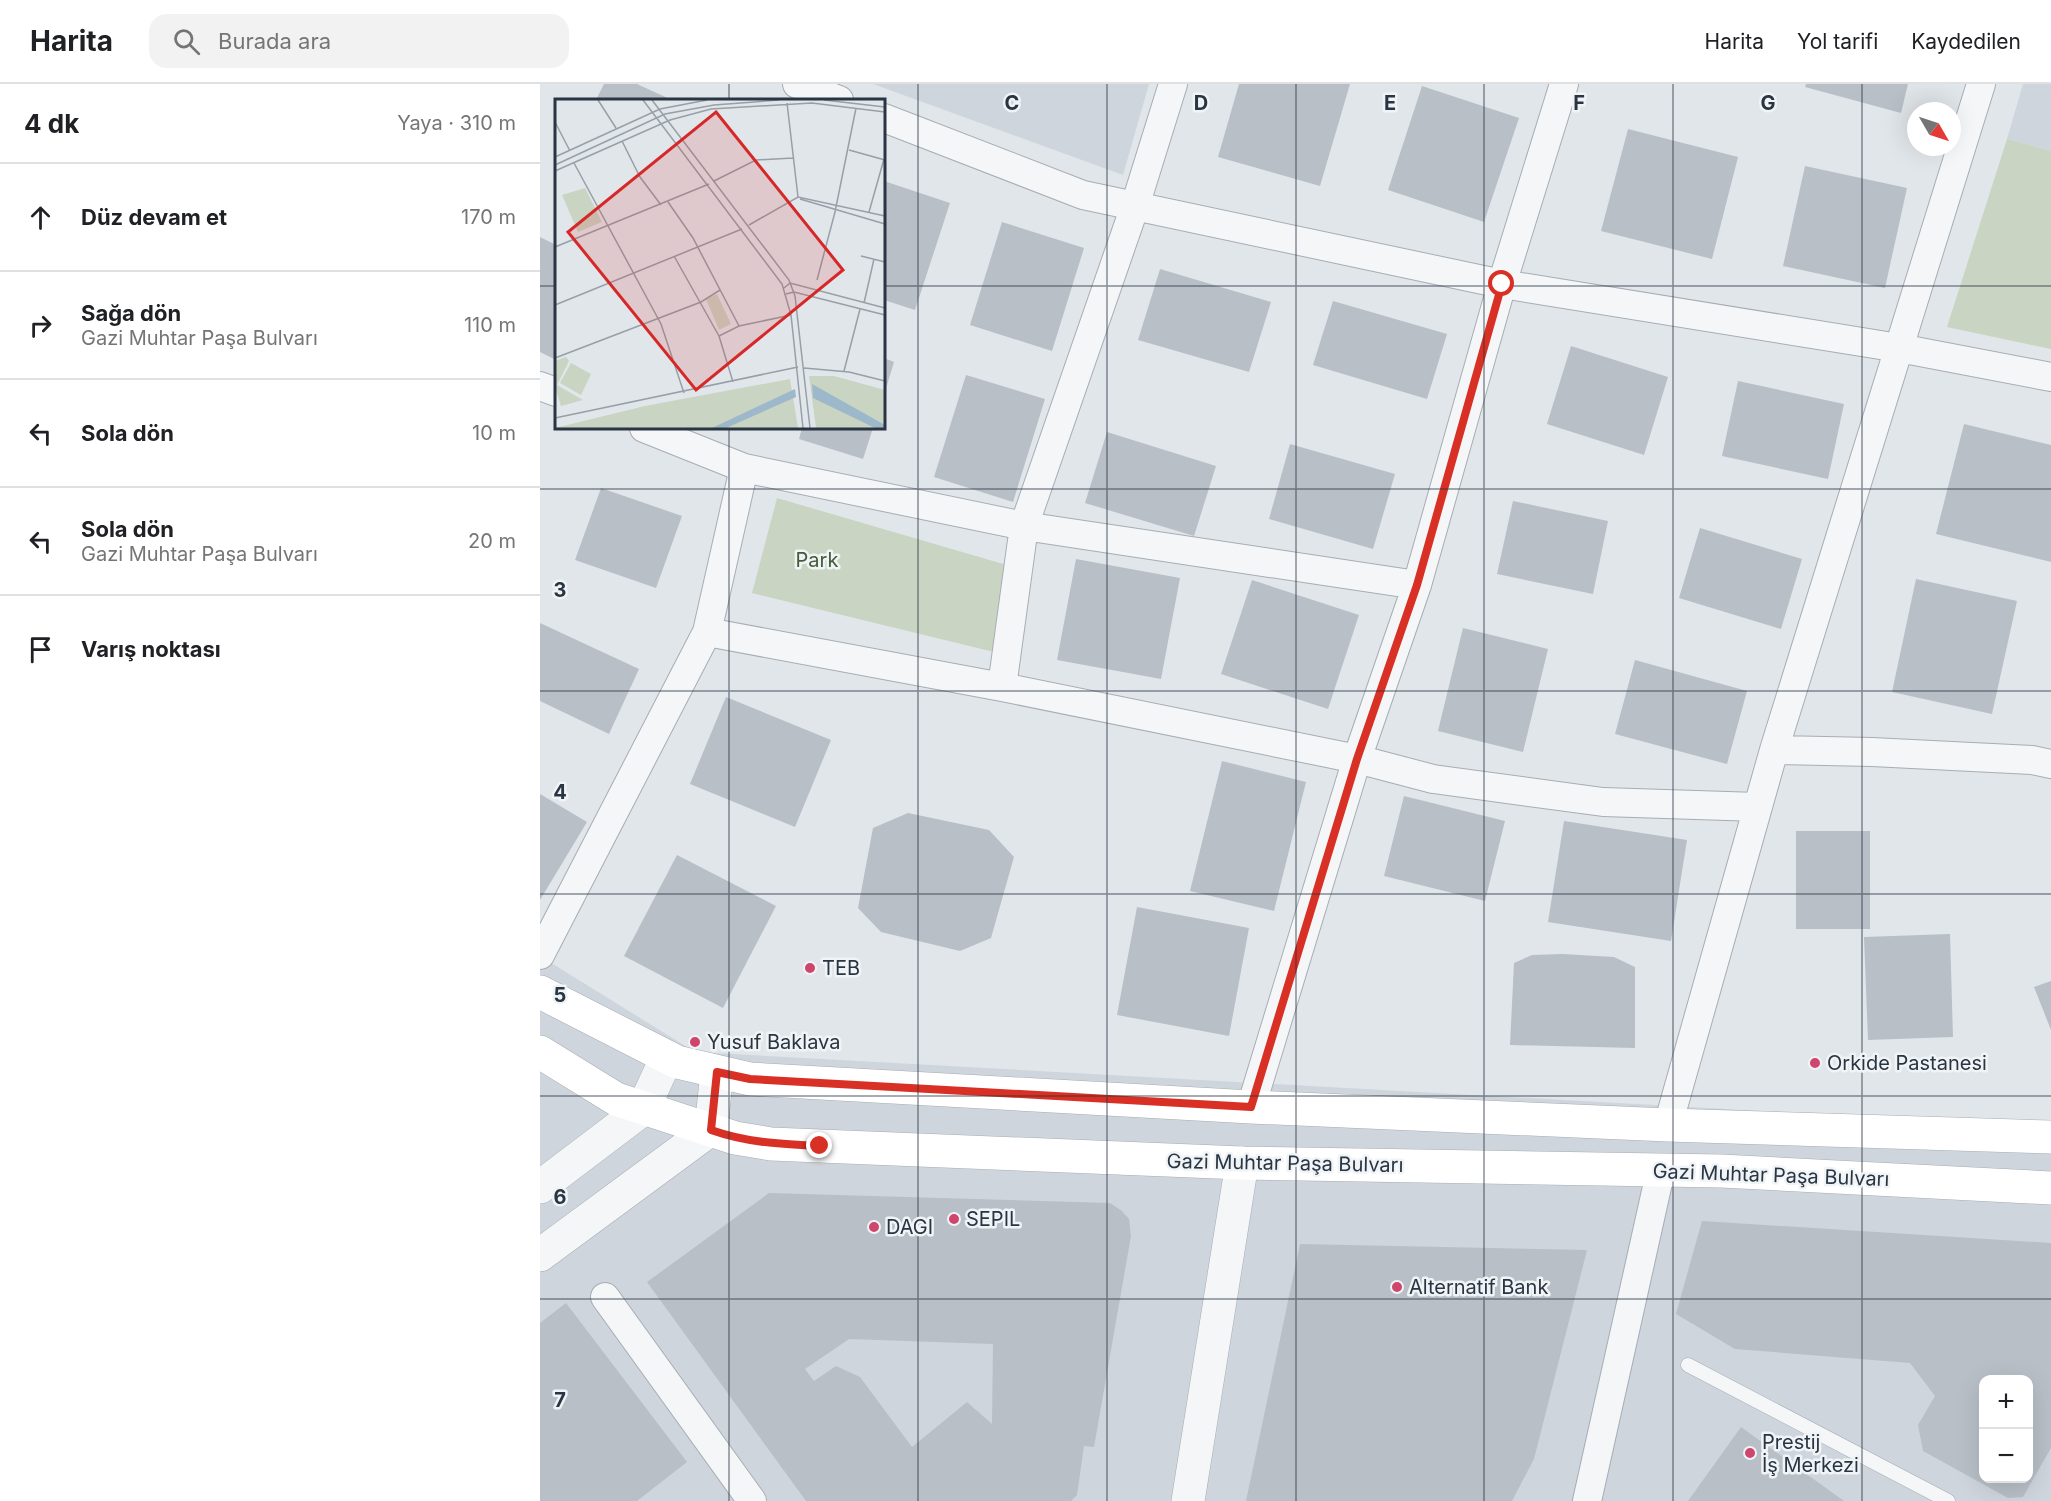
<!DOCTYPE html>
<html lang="tr">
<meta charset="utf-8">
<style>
:root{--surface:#fff;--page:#f2f2f2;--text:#202124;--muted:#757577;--line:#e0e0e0}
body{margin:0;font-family:Inter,sans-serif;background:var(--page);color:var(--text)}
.controls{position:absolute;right:18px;bottom:18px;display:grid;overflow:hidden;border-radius:12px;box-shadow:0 6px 24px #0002}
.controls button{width:54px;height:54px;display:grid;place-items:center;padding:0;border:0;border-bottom:2px solid var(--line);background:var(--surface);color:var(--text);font:30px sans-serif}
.compass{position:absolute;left:1367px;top:18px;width:54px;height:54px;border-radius:50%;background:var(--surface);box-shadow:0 6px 24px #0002;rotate:129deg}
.stop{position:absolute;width:18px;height:18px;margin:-14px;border:4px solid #d93025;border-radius:50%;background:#fff}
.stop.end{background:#d93025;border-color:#fff;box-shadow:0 2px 6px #0008}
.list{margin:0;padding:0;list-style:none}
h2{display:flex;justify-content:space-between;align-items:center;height:78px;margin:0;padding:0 24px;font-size:26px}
h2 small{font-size:20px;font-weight:400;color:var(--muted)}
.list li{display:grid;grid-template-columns:39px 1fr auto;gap:18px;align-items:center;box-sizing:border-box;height:108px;padding:0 24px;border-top:2px solid var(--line)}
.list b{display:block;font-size:22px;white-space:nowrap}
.list p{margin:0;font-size:20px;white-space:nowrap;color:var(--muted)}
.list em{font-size:20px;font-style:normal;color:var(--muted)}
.icon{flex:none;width:33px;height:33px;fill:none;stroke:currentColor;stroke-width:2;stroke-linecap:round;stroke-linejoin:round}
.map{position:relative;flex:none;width:1511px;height:1417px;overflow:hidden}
header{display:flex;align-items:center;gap:36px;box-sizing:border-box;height:84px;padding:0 30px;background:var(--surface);border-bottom:2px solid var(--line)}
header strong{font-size:28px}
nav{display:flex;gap:33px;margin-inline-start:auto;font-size:21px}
.search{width:420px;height:54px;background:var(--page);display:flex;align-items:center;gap:15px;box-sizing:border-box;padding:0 21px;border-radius:18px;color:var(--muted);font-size:22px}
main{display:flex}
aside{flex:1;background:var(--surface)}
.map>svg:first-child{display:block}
</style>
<header>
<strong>Harita</strong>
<div class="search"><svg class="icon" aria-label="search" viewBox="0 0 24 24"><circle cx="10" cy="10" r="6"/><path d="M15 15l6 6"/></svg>Burada ara</div>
<nav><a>Harita</a><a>Yol tarifi</a><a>Kaydedilen</a></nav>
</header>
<main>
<aside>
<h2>4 dk<small>Yaya · 310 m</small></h2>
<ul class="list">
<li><svg class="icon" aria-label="ahead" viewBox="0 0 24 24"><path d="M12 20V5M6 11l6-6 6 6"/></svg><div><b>Düz devam et</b></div><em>170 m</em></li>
<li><svg class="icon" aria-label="right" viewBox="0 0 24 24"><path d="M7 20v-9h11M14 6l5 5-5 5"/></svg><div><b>Sağa dön</b><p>Gazi Muhtar Paşa Bulvarı</p></div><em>110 m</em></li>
<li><svg class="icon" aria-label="left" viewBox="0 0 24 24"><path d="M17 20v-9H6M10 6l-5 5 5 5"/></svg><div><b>Sola dön</b></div><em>10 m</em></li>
<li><svg class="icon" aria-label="left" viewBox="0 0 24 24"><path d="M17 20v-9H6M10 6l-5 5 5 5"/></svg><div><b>Sola dön</b><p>Gazi Muhtar Paşa Bulvarı</p></div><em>20 m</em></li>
<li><svg class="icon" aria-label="arrive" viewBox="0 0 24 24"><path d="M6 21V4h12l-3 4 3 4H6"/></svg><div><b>Varış noktası</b></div></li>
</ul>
</aside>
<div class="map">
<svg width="1511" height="1417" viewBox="0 0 1511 1417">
<rect width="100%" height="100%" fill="#e1e6ea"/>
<path fill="#cfd5dc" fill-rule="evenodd" d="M333,0H609L583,91Z
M1483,0H1511V67L1467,55Z
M0,872L155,968L1511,1043V1417H0ZM1444,1296H1488V1394H1444Z"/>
<path fill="#c9d4c2" d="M1467,55L1511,67V265L1407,243Z
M237,414L477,484L454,568L212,509Z"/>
<path fill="#b8bfc7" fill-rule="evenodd" d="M64,0H97L132,16H56Z
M699,0H810L780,102L678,73Z
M1266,0H1368L1361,29L1265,3Z
M882,2L979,34L944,138L848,106Z
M1088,45L1198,73L1172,175L1061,147Z
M1265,82L1367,104L1345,204L1243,182Z
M344,97L410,119L375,226L344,216Z
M462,138L544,164L512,267L430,241Z
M0,153L16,161V276L0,268Z
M620,185L731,218L709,288L598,256Z
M793,217L907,250L887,315L773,281Z
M1031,262L1128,293L1104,371L1007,340Z
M344,274L354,278L344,311Z
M426,291L505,315L473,418L394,393Z
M1198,297L1304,320L1288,395L1182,372Z
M1424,340L1511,361V478L1396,450Z
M262,344H333L323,375L259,355Z
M567,348L676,382L654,452L545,419Z
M750,360L855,390L833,465L729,435Z
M61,404L142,432L116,504L35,476Z
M973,417L1068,437L1053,510L957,490Z
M1160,444L1262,475L1241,545L1139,514Z
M536,475L640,494L621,595L517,576Z
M1376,495L1477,517L1452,630L1352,608Z
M712,496L819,531L788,625L681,590Z
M0,539L99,585L69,650L0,617Z
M923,544L1008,565L983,668L898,647Z
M1095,576L1207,607L1187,680L1075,650Z
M186,613L291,656L255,743L150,700Z
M682,677L766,698L734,827L650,807Z
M0,710L47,738L0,816Z
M864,712L965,737L945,817L844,792Z
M368,729L449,746L474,773L451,854L420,867L341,848L318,824L333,744Z
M1024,737L1147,756L1131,857L1008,838Z
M1256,747H1330V845H1256Z
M137,771L236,822L183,924L84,872Z
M597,823L709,844L689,952L577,931Z
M1410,850L1413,953L1328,956L1324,853Z
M1023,870L1074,873L1095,883V964L970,961L974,879L992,871Z
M1511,897V946L1494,903Z
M229,1109L570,1119L582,1127L589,1135L591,1152L554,1363L544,1362L537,1411L531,1417H266L107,1198ZM309,1255L453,1260L452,1340L427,1318L372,1363L320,1293L296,1282L274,1297L265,1285Z
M1162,1137L1511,1159V1364L1483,1413L1468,1414L1383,1367L1378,1341L1395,1312L1370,1279L1195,1265L1136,1230ZM1444,1296H1488V1394H1444Z
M760,1160L1047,1166L994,1375L972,1417H706Z
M26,1219L147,1378L97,1417H0V1239Z
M1201,1343L1272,1394L1304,1417H1148Z"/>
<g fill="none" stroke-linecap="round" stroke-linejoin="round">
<defs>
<path id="service" d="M1148,1281L1408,1417"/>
<path id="minor" d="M257,0L299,16
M344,34L543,111L962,200L1359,264L1511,293
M0,302L16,308
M104,344L204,384L484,442L877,501
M167,548L462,603L817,675L893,695L1063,718L1218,723
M462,603L484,442L595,122L633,0
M1234,666L1332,668L1492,676L1511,680
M0,871L167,548L204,384
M711,1023L817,675L877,501L962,200L1024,0
M1128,1041L1234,666L1441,0
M65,1213L212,1417
M1047,1417L1121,1085"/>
<path id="tertiary" d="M0,1103L103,1025L127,973
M0,1171L171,1045L177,988
M648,1417L702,1079"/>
<path id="secondary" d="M0,908L137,978L210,995L711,1023L1128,1041L1511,1053
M0,968L76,1015L195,1054L231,1060L702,1079L1181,1087L1511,1104"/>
</defs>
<use href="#service" stroke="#a6adb4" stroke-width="15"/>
<use href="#minor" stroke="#a6adb4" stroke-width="30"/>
<use href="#tertiary" stroke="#a6adb4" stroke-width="34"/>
<use href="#secondary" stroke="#a6adb4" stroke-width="34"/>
<use href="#service" stroke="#f4f6f8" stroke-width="14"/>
<use href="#minor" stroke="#f4f6f8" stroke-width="28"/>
<use href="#tertiary" stroke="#f4f6f8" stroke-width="33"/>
<use href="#secondary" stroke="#fff" stroke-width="33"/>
</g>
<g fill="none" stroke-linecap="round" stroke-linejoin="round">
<path stroke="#d93025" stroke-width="8" d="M280,1062C241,1060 208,1059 171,1046L177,988L210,995L711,1023L817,675L877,501L962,200"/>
</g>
<path fill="none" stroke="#293542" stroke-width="1.5" stroke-opacity="0.55" d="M189,0V16M378,0V1417M567,0V1417M756,0V1417M944,0V1417M1133,0V1417M1322,0V1417M0,202H16M344,202H1511M189,344V1417M0,405H1511M0,607H1511M0,810H1511M0,1012H1511M0,1215H1511"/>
<g fill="#cf466c" stroke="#f1f4f7" stroke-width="2">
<circle cx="270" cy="884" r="6"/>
<circle cx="155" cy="958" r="6"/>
<circle cx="1275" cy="979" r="6"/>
<circle cx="414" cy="1135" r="6"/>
<circle cx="334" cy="1143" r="6"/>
<circle cx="857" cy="1203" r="6"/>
<circle cx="1210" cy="1369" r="6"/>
</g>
<g text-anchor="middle" stroke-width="5" stroke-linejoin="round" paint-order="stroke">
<g font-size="20" fill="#435d36" stroke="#f1f4f7">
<text x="277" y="483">Park</text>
</g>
<g font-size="20" fill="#293542" stroke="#f1f4f7" text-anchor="start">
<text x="282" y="891">TEB</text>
<text x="167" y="965">Yusuf Baklava</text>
<text x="1287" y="986">Orkide Pastanesi</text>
<text x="426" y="1142">SEPIL</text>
<text x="346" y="1150">DAGI</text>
<text x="869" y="1210">Alternatif Bank</text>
<text x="1222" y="1365">Prestij<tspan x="1222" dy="23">İş Merkezi</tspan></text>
</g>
<g font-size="20" fill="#293542" stroke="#f1f4f7">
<text transform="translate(745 1079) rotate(1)" y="7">Gazi Muhtar Paşa Bulvarı</text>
<text transform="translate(1231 1091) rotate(2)" y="7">Gazi Muhtar Paşa Bulvarı</text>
</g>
</g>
<g transform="translate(15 15)">
<rect width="330" height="330" fill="#e1e6ea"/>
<path d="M30,89L47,123L23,133L7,96ZM162,195L176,225L164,231L151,200ZM11,258L14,262L2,286L28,301L6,307L0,288V262ZM16,264L36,275L26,296L5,284ZM254,277H279L330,291V329H261ZM235,280L243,329H0L90,307Z" fill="#c9d4c2"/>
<path d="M257,285L330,326V329H320L258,299ZM240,290L241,298L171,329H157Z" fill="#9cb8ca"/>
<path fill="none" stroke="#979fa7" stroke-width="1.5" d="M43,1L61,29M88,1L227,185L236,216L248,329M97,1L234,181L240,197L255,329M269,1L330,8M232,4L243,98M0,23L15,52M67,42L85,78L106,106M294,51L330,61M0,58L105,10L152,1M19,64L106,225L129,294M0,66L110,15L159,6L224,1M0,72L115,21L156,10L257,4L330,13M159,82L201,61L238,59M245,100L330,125M113,103L138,139L184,227M314,113L329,60M194,126L243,98L330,117M0,148L154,85M119,157L164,237L178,283M306,157L330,163M262,181L280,113L301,9M229,189L235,184L330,209M231,195L239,193L330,216M309,204L319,160M0,206L187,130M164,237L184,227L236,216M0,259L146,203L165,191M249,269L294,273L330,282M289,272L305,210M0,319L243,268"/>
<path fill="#d62828" fill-opacity="0.15" stroke="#d62828" stroke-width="3" d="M161,13L288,171L141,291L13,133Z"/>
<rect width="330" height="330" fill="none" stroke="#293542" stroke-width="3"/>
</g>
<g font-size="20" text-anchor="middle" font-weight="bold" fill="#293542" stroke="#f1f4f7" stroke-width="5" stroke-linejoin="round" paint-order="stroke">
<text x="472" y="26">C</text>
<text x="661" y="26">D</text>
<text x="850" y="26">E</text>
<text x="1039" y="26">F</text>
<text x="1228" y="26">G</text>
<text x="20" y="513">3</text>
<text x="20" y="715">4</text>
<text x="20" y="918">5</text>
<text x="20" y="1120">6</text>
<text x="20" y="1323">7</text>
</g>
</svg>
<div class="controls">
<button>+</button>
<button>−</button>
</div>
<svg class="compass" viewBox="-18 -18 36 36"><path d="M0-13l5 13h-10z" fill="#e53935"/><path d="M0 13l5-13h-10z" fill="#757577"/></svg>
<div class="stop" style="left:962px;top:200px"></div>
<div class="stop end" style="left:280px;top:1062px"></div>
</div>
</main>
